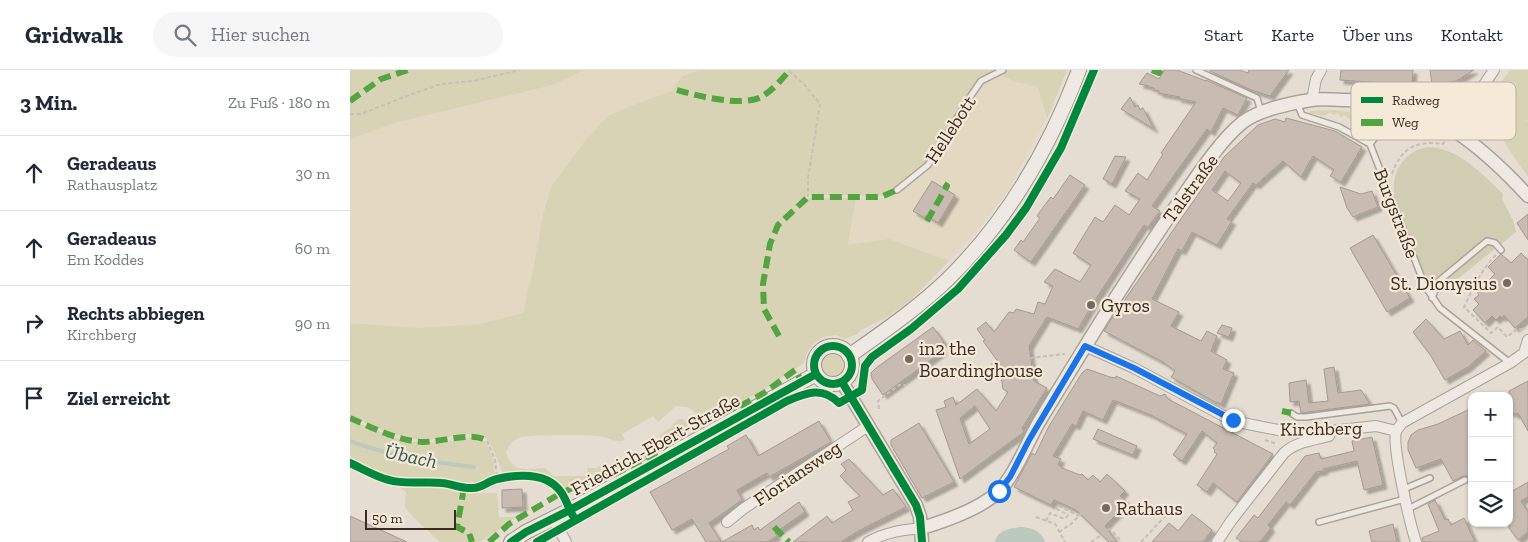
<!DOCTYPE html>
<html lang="de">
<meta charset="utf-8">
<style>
:root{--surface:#fff;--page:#f6f6f7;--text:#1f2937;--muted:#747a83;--line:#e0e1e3}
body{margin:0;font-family:"Zilla Slab",serif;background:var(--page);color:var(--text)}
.controls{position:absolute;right:15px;bottom:15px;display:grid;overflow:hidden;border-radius:10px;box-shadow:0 1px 4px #0004}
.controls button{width:45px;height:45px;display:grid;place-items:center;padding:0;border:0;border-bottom:1px solid var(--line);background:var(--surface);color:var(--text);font:25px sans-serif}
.scale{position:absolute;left:15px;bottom:12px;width:91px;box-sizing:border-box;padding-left:5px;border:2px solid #3a2a21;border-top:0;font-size:14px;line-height:18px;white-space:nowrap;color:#3a2a21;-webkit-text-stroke:4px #f5e9d8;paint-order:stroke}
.stop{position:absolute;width:15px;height:15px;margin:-11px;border:4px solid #1a73e8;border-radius:50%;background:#fff}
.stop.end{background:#1a73e8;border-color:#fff;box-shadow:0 1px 5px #0008}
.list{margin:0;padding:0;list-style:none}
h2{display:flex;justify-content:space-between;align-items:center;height:65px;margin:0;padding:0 20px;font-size:21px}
h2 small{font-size:16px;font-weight:400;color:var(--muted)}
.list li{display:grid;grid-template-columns:32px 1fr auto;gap:15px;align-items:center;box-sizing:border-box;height:75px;padding:0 20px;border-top:1px solid var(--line)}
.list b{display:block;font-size:19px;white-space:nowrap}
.list p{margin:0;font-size:16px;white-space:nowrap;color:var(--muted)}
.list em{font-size:16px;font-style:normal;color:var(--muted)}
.icon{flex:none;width:28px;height:28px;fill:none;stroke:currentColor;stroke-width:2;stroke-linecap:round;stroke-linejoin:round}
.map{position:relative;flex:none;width:1178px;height:472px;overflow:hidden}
header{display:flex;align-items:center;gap:30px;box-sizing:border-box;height:70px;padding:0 25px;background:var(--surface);border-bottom:1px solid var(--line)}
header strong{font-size:24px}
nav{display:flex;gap:28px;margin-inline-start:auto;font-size:18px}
.search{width:350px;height:45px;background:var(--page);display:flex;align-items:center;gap:12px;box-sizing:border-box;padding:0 18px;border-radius:28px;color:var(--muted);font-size:19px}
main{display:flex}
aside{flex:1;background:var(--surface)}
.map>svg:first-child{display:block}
</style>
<header>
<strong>Gridwalk</strong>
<div class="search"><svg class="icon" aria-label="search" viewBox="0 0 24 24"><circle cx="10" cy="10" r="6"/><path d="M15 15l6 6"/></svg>Hier suchen</div>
<nav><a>Start</a><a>Karte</a><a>Über uns</a><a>Kontakt</a></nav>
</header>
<main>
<aside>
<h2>3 Min.<small>Zu Fuß · 180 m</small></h2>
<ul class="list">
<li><svg class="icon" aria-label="ahead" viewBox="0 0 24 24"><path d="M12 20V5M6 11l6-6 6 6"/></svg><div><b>Geradeaus</b><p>Rathausplatz</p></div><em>30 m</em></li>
<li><svg class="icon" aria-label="ahead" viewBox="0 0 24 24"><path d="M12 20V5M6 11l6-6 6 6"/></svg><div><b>Geradeaus</b><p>Em Koddes</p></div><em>60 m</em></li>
<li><svg class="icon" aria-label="right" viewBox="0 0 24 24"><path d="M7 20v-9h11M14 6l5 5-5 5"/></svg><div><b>Rechts abbiegen</b><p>Kirchberg</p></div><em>90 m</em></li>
<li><svg class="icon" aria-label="arrive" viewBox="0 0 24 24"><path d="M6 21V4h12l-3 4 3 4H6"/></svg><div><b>Ziel erreicht</b></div></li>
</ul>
</aside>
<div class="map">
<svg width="1178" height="472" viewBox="0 0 1178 472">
<defs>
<filter id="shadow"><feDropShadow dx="4" dy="4" stdDeviation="1" flood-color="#0004"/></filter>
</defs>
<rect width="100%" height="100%" fill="#e5ddd1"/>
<path fill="#e3d9c2" d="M234,0H350L336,4L322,21L283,35L259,46L234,72L201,117L192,148L185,190L173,243L130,254L68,258L0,253V69L48,52L203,15Z
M649,4L663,11L689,17L696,49L669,101L654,126L630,157L599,191L539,170L498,176L506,129L532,128L548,122L586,84L631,15Z"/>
<path fill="#d7d3b4" d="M0,0H234L203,15L48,52L0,69Z
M350,0H650L636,7L576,93L547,119L532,126L459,125L441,135L458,128H506L498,175L539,169L599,191L560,231L537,247L511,260L507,264L495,269L486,265L473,267L464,273L457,283L454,293L410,322L353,349L338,337L326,336L308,352L303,346L272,364L275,370C265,374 259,367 249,366C238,365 176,364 169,368C162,371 159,375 156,382C161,403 178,399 195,398L204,406H236L239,403L237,401V398H246L257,393L261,400L312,372L309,365L320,358L328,349H333L341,357L329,363L305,381L262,404H248L214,419C206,417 201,407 190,404C185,403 178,403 173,403C166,403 160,407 153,404C149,394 141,368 131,365C122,361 87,370 73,370C48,369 23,356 0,346V253L68,258L130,254L173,243L185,190L192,148L201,117L234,72L258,46L283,35L322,21L332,6Z
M657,0H717L697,49L688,17L663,11L649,4Z
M1160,0H1178V49L1174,52L1178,50V106C1168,94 1139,53 1141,38C1142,24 1152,11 1160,0Z
M984,40L1032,46L1019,68L1015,66L1021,61L1019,57L1016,58L1014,54L1012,55L1008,49L1002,52L995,45L991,47L988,43L983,45L981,42L974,46L959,43L960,41Z
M472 294a12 12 0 1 1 24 0a12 12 0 1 1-24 0Z
M0,350L55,371L90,373L124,367L132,368L137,374L144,392L146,415L144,417L131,419L95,411L43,407L17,401L0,395Z
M51,413L90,415L126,423H147L149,447H167L130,472H90L65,449L55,437L56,422L49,417Z"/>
<path fill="#d1cdb3" d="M1078,77C1109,78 1132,104 1153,124L1152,129L1163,150L1166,162L1090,223L1081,219C1073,200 1065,181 1057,162C1052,149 1045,135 1044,121C1042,99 1057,80 1078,77Z"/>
<path fill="#bbc9bf" d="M672,457C682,458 692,461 695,472H645C648,459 661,458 672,457Z"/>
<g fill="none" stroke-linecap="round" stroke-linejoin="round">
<path stroke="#bbc9bf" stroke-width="4" d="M0,371C40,386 81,392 124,397"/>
</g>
<path fill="#c8bbb2" stroke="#a69990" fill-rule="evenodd" filter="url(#shadow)" d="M814,0H827L856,11V10L897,28L888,45L873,38L861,62L857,59L802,136L810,141L798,157L794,155L744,232L728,259L697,247L679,276L684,311L697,318L672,358L674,362L610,409L586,340L596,337L594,331L603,327L606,335L627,319L646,341L658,322L653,319L649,293L633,271L635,270L627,259L636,252L644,262L659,242L664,243L666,239L684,244L688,232L695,234L703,216L694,212L705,199L730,212L741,195L723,183L745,147L753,152L765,135L779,145L790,129L775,121L788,103L797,110L813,84L811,83L846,32L827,28L830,27L809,23V21L804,20V18L799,17V16L789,14L797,3L809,9ZM625,336L640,359L619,374L610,348Z
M860,0H889L898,3L899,0H939L920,26L901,20L860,1Z
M991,0H1063L1062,15L990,10Z
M1080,0H1124L1106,11L1082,15Z
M780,27L785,37L788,35L790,40L793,38L804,59L771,39Z
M936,48L985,61L1012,77L991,112L980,106L984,100L963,86L951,107L933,91L906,115L903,113L877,149L882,151L867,175L842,162L832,181L828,179L802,229L829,242L821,256L851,271L857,261L867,266L861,281L877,290L873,299L884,303L871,334L863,331L821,307L825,301L813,292L754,261L764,245L766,246L776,228L874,87L908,55L925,49L935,52ZM875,101L891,113L878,131L862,120Z
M765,86L776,87L762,114L753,109Z
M720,105L735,115L681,192L664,180L671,170L673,172L690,148L687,146L694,136L701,127L703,129Z
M582,111L605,125L588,153L576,145L575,148L563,141Z
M990,117L1011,124L1022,121L1028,137L1003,147L997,138Z
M1178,144V170L1167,153Z
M1023,165L1060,228L1037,242L1000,178Z
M1171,183L1178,190V247L1165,258L1154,245L1152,248L1150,246L1146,250L1142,246L1135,253L1123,240L1129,234L1124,229L1129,225L1127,222L1145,204L1138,197L1151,184L1161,193Z
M1076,249L1094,269L1110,261L1118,275L1123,270L1136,281L1118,297L1095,310L1081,286L1063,262Z
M872,255L882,258L879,267L867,263Z
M583,257L594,272L589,275L593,281L533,325L522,309L521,303L526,298Z
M984,297L988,323L1011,320L1020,334L951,343L949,331L940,332L939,313L956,310L959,333L978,331L974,299Z
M737,299L760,307L766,308V306L810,326L815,324L818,329L923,384L887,432L863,413L857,422L847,415L867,384L864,382L865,380L863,378L867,373L852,361L832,391L823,385L837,364L801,345L763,330L753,350L733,341L726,356L722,354L703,386L711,389L708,394L712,398L730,405L732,404L738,410L743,405L750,412L757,404L775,421L770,426L778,433L755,456L767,472H759L726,440L704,430L701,435L664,417L682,383L685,385L699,356L732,303Z
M1178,311V361L1168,343L1165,345L1163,342L1159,343V321Z
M1122,338V419L1118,413L1119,410L1117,406H1113L1103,411L1091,389L1066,398L1058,380V372L1061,365L1068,360L1088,354Z
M469,351L481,372L419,407L417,403L387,420L392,430L359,453L371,472H356L342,449L322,460L300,422L379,379L377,376L396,365L408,386Z
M569,353L604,412L572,428L541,375V370Z
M748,359L787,376L783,385L743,369Z
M1022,367L1033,415L1014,420L1007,391L973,399L974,401L966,402L940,435L936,432L918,455L921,458L910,472H892L886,468L904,445L908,448L955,386L969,383L971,389L1004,381L1002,371Z
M499,389L533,425L543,419L556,437L508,461L491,472H443L477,446L482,453L503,440L498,432L510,426L490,406L496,400L491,394Z
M1178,412V427L1171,431L1178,442V462L1168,470L1159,458V423Z
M172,419L173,437L152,438V420Z
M1085,430L1095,450L1098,449L1101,455L1114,448L1125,472H1073L1072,468L1089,461L1078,434Z
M449,432L455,442L425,463L427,466L417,472H372L402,455L404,460L408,457L410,460Z
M842,444L862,460L853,472H802L819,453L828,461Z
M0,446L57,472H0Z
M1043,454L1047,472H1022L1019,461Z"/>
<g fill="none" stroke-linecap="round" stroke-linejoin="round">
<defs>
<path id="service" d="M846,0L907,28L911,42
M947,33L952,45L989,57L1020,74L1075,216L1090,238L1160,293
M1020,74L1048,39
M547,120L578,95L620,27L631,11L653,0
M1082,228L1089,211L1137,171L1145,173L1151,180
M941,343L947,347H956L1040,336L1044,338L1052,353
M1054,419L1080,408
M1058,439L1115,410
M969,452L1055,429"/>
<path id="minor" d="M962,30L966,9L971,0
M1103,60L1144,0
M735,276L784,298L883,351L938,362L980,361L1026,356L1046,361
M1046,361L1052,353L1059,349L1160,293L1174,283L1178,270
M1046,361C1042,377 1060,454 1066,472
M203,449L216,472
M377,452L393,439L518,356
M518,472C536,462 552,460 572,458
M867,472L881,451L934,383C945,372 964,370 979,366L980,362"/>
<path id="tertiary" d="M492,312L566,435L570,447L572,472
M572,458C595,451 630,439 648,422C665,405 677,373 689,352C734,278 779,204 829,132C845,109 871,69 893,52C909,40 941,33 961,30C972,28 984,30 995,30C1027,30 1078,43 1105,61C1132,79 1156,102 1178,126"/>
<path id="secondary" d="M464 295a19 19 0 1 1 38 0a19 19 0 1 1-38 0Z
M499,286C533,262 568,238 598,209C657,151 700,77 729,0
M161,472L176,462L220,440L466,304"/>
</defs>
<use href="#service" stroke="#aaa299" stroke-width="8"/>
<use href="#minor" stroke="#aaa299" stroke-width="12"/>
<use href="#tertiary" stroke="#aaa299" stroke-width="15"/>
<use href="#secondary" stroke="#9a9289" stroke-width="16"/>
<path stroke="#c6bfb9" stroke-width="2" stroke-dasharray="4 2.5" stroke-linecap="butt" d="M439,1L454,14L470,34L458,108V127
M0,44H11L62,24L91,14L123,11L170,0
M1042,104C1051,78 1066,70 1093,74L1096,70
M1146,185C1131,200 1123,218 1114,237L1141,263L1148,257L1157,267L1167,259H1176
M680,288L715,284
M641,294L659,291
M529,339L528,331L549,315H556
M915,370L927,374
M137,371L145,390L147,406
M686,447L705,454L715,472
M696,451L700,443L712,448H716L718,445L707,439L709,436L729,446
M758,460L760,459L772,472
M709,462L721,454L734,441
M741,472L753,464
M791,472L818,443"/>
<use href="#service" stroke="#eee9e2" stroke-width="5"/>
<use href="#minor" stroke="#eee9e2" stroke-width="10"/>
<use href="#tertiary" stroke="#eee9e2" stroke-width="12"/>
<use href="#secondary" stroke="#eee9e2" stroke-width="14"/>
<path stroke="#54a441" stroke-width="6" stroke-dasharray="12 6" stroke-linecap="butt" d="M802,0L809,3L811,0
M327,20C347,26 392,37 411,27C422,21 432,9 440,0
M0,31L31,9L58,0
M577,151L597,116L594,114
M429,266L414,239L413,214L420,174L428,155L458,127H531L547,120
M932,341L941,343
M0,348C23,358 48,371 73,372C91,372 124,361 137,371
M114,418L107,457L119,463L122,472
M424,457L439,472
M139,472L159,454L211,423L249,407L261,406L306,383L328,366L346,355L364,346L392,335L414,323L445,300L454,315"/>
<defs>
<path id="cycleway" d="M464 295a19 19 0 1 1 38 0a19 19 0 1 1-38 0Z
M492,312L566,435L570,447L572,472
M0,393C13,399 26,407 39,410C54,415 76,411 92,413C103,414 112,419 123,418C132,418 138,411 147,409C169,404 197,402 211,422C216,429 219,439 223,446
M161,472L176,462L220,440L466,304
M187,472L437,331C456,323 472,316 489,333L512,320L515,296L522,287L561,259L608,219L656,165L676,138L711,78L744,0"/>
</defs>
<use href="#cycleway" stroke="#f5e9d8" stroke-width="11"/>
<use href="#cycleway" stroke="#00873e" stroke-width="8"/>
</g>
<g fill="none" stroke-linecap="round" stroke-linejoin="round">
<path stroke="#1a73e8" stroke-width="6" d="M649,421L660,407L679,370L735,276L784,298L883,350"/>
</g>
<g fill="#76695f" stroke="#f5e9d8" stroke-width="2">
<circle cx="1157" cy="213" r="5"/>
<circle cx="741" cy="235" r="5"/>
<circle cx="559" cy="289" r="5"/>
<circle cx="756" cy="438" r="5"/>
</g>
<g text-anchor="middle" stroke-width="4.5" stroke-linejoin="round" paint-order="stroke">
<g font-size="19" fill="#3a2a21" stroke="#f5e9d8">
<text transform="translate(600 59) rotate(-57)" y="7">Hellebott</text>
<text transform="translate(840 118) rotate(-54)" y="7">Talstraße</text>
<text transform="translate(1047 143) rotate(69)" y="7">Burgstraße</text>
<text transform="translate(971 358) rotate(-1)" y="7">Kirchberg</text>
<text transform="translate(305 374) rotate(-29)" y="7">Friedrich-Ebert-Straße</text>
<text transform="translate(447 403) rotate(-34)" y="7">Floriansweg</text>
</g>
<g font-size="19" fill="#3a2a21" stroke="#f5e9d8" text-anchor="start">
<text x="1147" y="220" text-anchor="end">St. Dionysius</text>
<text x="751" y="242">Gyros</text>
<text x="569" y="285">in2 the<tspan x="569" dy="22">Boardinghouse</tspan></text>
<text x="766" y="445">Rathaus</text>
</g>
<g font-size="20" font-style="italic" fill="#315951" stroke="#f5e9d8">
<text transform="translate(61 386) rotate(12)" y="7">Übach</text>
</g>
</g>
<rect x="1001" y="12" width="165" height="58" rx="8" fill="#f5e9d8" stroke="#bdb0a1" stroke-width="1"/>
<rect x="1011" y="27" width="22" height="6" fill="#00873e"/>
<rect x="1011" y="49" width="22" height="7" fill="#54a441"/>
<g font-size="14" fill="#3a2a21">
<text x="1042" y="35">Radweg</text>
<text x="1042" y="57">Weg</text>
</g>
</svg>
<div class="controls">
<button>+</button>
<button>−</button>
<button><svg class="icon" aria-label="layers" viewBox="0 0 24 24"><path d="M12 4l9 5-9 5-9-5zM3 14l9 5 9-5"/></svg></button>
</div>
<div class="scale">50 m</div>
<div class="stop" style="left:649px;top:421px"></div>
<div class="stop end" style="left:883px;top:350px"></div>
</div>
</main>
